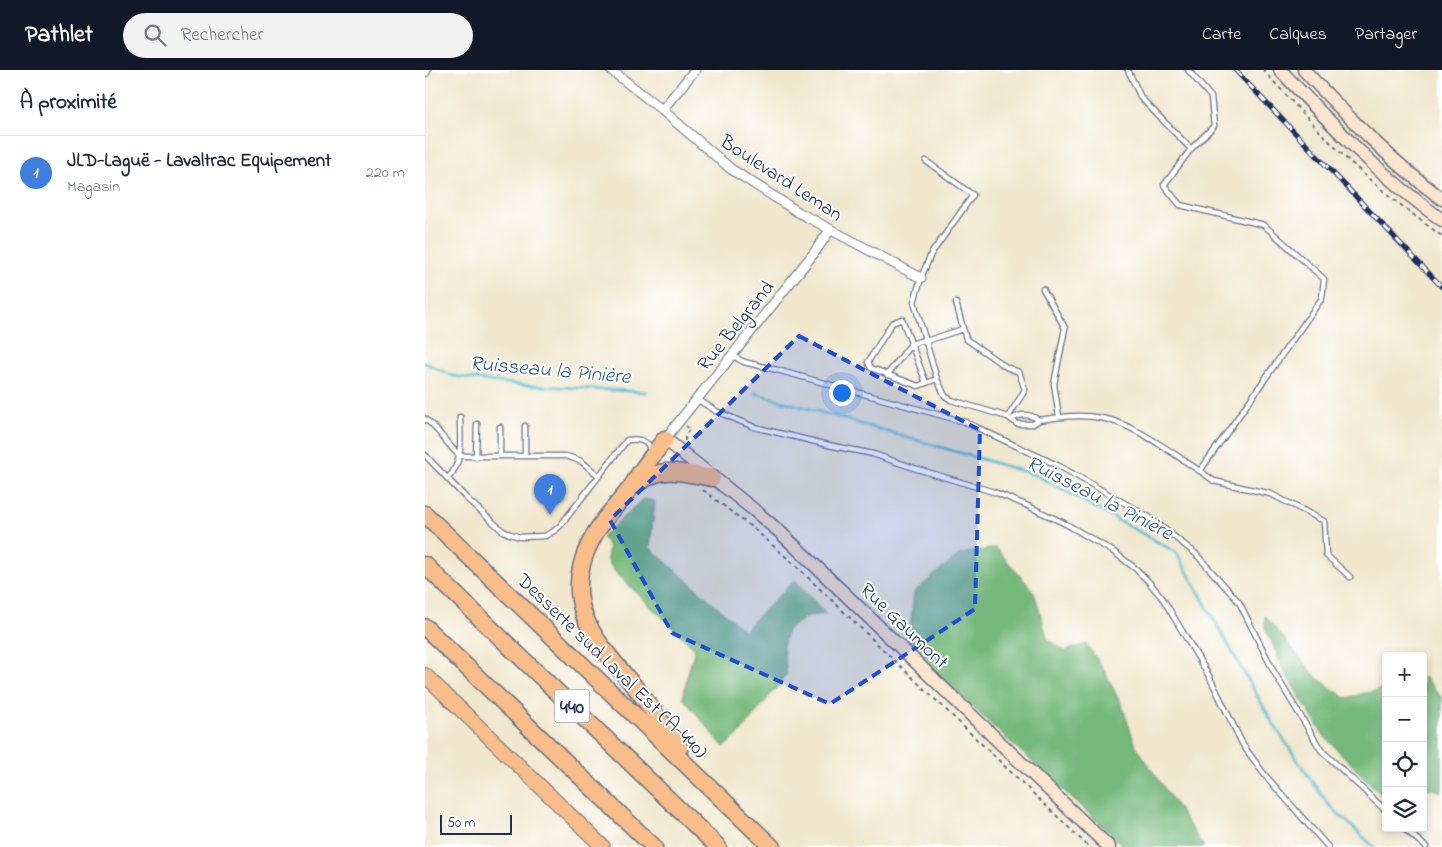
<!DOCTYPE html>
<html lang="fr">
<meta charset="utf-8">
<style>
:root{--surface:#fff;--page:#f2f2f3;--text:#1f2937;--muted:#747a83;--line:#e0e1e3;--accent:#111827}
body{margin:0;font-family:"Indie Flower",sans-serif;background:var(--page);color:var(--text)}
.controls{position:absolute;right:15px;bottom:15px;display:grid;overflow:hidden;border-radius:5px;box-shadow:0 2px 8px #0003}
.controls button{width:45px;height:45px;display:grid;place-items:center;padding:0;border:0;border-bottom:1px solid var(--line);background:var(--surface);color:var(--text);font:25px sans-serif}
.scale{position:absolute;left:15px;bottom:12px;width:72px;box-sizing:border-box;padding-left:5px;border:2px solid #1b2f5e;border-top:0;font-size:14px;line-height:18px;white-space:nowrap;color:#1b2f5e;-webkit-text-stroke:4px #fff;paint-order:stroke}
.you{position:absolute;left:416px;top:322px;width:18px;height:18px;margin:-12px;border:4px solid #fff;border-radius:50%;background:#1a73e8;box-shadow:0 0 0 8px #1a73e833}
.badge{display:grid;place-items:center;width:32px;height:32px;border-radius:50%;background:var(--accent);color:#fff;font-size:16px;font-weight:700}
.pin{position:absolute;translate:-50% -41px;filter:drop-shadow(0 1px 2px #0008)}
.pin::after{content:'';position:absolute;top:26px;width:18px;height:15px;background:inherit;clip-path:polygon(0 0,100% 0,50% 100%)}
.list{margin:0;padding:0;list-style:none}
h2{display:flex;justify-content:space-between;align-items:center;height:65px;margin:0;padding:0 20px;font-size:21px}
h2 small{font-size:16px;font-weight:400;color:var(--muted)}
.list li{display:grid;grid-template-columns:32px 1fr auto;gap:15px;align-items:center;box-sizing:border-box;height:75px;padding:0 20px;border-top:1px solid var(--line)}
.list b{display:block;font-size:19px;white-space:nowrap}
.list p{margin:0;font-size:16px;white-space:nowrap;color:var(--muted)}
.list em{font-size:16px;font-style:normal;color:var(--muted)}
.icon{flex:none;width:28px;height:28px;fill:none;stroke:currentColor;stroke-width:2;stroke-linecap:round;stroke-linejoin:round}
.map{position:relative;flex:none;width:1017px;height:777px;overflow:hidden}
header{display:flex;align-items:center;gap:30px;box-sizing:border-box;height:70px;padding:0 25px;background:var(--accent);color:#fff}
header strong{font-size:24px}
nav{display:flex;gap:28px;margin-inline-start:auto;font-size:18px}
.search{width:350px;height:45px;background:var(--page);display:flex;align-items:center;gap:12px;box-sizing:border-box;padding:0 18px;border-radius:28px;color:var(--muted);font-size:19px}
main{display:flex}
aside{flex:1;background:var(--surface)}
.map>svg:first-child{display:block}
</style>
<header>
<strong>Pathlet</strong>
<div class="search"><svg class="icon" aria-label="search" viewBox="0 0 24 24"><circle cx="10" cy="10" r="6"/><path d="M15 15l6 6"/></svg>Rechercher</div>
<nav><a>Carte</a><a>Calques</a><a>Partager</a></nav>
</header>
<main>
<aside>
<h2>À proximité<small></small></h2>
<ul class="list">
<li><span class="badge" style="background:#3f7fe0">1</span><div><b>JLD-Laguë - Lavaltrac Equipement</b><p>Magasin</p></div><em>220 m</em></li>
</ul>
</aside>
<div class="map">
<svg width="1017" height="777" viewBox="0 0 1017 777">
<rect width="100%" height="100%" fill="#fff"/>
<filter id="ink" filterUnits="userSpaceOnUse"><feTurbulence type="fractalNoise" baseFrequency=".02" numOctaves="2"/><feDisplacementMap in="SourceGraphic" scale="10" xChannelSelector="R" yChannelSelector="G"/><feConvolveMatrix kernelMatrix="1 2 1 2 8 2 1 2 1" color-interpolation-filters="sRGB"/></filter>
<filter id="wash" filterUnits="userSpaceOnUse"><feTurbulence type="fractalNoise" baseFrequency=".0096" numOctaves="4" result="noise"/><feDisplacementMap in="SourceGraphic" scale="20" xChannelSelector="R" yChannelSelector="G"/><feGaussianBlur stdDeviation="1.12" result="paint"/><feColorMatrix in="noise" values="0 0 0 0 0 0 0 0 0 0 0 0 0 0 0 0 0 1.4 0 .05"/><feComposite in="paint" operator="in"/></filter>
<g filter="url(#wash)">
<rect width="100%" height="100%" fill="#f0e7cd"/>
<path fill="#74b87c" stroke="#48746d" d="M218,429L230,431L225,478L319,560L370,510L401,544L382,546L362,560L358,577L362,604L315,663L299,677L258,628L262,607L270,579L190,502L182,489L184,477L177,467Z
M571,478L609,522L623,570L640,581L661,574L678,598L697,636L711,676L779,777H700L483,578L489,522L535,484Z
M840,546L892,608L921,628L961,618V730L899,666L860,603L840,557Z
M998,607H1000L1017,628V722L1007,719L998,718Z"/>
<g fill="none" stroke-linecap="round" stroke-linejoin="round">
<path stroke="#54bed0" stroke-width="3" d="M0,293L28,306L64,311L96,315L221,322
M330,323L611,405L751,482L847,652L875,694L903,734L949,777"/>
</g>
</g>
<g filter="url(#ink)">
<g fill="none" stroke-linecap="round" stroke-linejoin="round">
<defs>
<path id="lane" d="M703,0L716,28L766,79
M501,91L548,125L506,184L496,208L489,232L512,309L520,326L526,330L583,347L600,320L594,302L581,297L541,269L531,233
M618,219L640,258L629,314L634,347
M308,286L319,292L352,300L540,352L634,396L724,447L770,483L814,532L849,602L896,680L961,741
M462,305L486,274L495,271H501L538,259
M501,313L477,249L467,253L443,292L446,298L493,316L512,309
M272,329L291,341L329,357L408,376L448,384L492,399L572,423L603,436L641,454L689,482L711,499L724,512L738,529L784,606L818,675L839,704L903,777
M583,347L592,354H608L614,350C605,344 596,343 587,349
M0,349C14,359 22,375 35,386H141L156,391L174,406
M614,350C635,347 655,344 676,348C708,353 747,383 775,401L897,228L899,209L839,155L755,135L739,115L766,79L789,56L786,27L763,0
M100,356V386
M75,357V386
M0,385L42,429L78,461L85,464L95,467L120,466L129,461L135,456L202,370C211,369 216,369 223,374L225,381
M51,387L52,354
M775,401L789,411L846,424L899,451L901,485L925,507
M23,408C39,391 35,369 35,347
M979,758L1001,777"/>
<path id="street" d="M186,0L237,40L306,99L373,142L496,208
M0,2L1,0
M237,40L270,0
M240,369L389,183L405,160"/>
<path id="secondary" d="M855,0C907,55 955,106 1017,150
M879,0C922,46 966,91 1017,129
M240,369L329,440L356,463L684,777"/>
<path id="primary" d="M0,605L178,777"/>
<path id="highway" d="M240,369C232,380 224,390 217,400C213,405 210,411 207,416C193,435 176,450 166,471C132,536 175,575 214,622C228,640 241,659 255,677
M208,416C214,412 220,409 226,406C245,397 268,405 287,408
M0,444L347,777
M0,495L293,777
M0,557L229,777"/>
</defs>
<use href="#lane" stroke="#666f85" stroke-width="7"/>
<use href="#street" stroke="#666f85" stroke-width="11"/>
<use href="#secondary" stroke="#666f85" stroke-width="15"/>
<use href="#primary" stroke="#666f85" stroke-width="16"/>
<use href="#highway" stroke="#666f85" stroke-width="19"/>
<path stroke="#666f85" stroke-width="2" stroke-dasharray="4 4" stroke-linecap="butt" d="M838,0C866,30 893,61 922,89C952,117 984,142 1017,166
M260,371V365L265,359L261,356
M278,420L329,459L369,494L664,777"/>
<use href="#lane" stroke="#fff" stroke-width="4.5"/>
<use href="#street" stroke="#fff" stroke-width="9"/>
<use href="#secondary" stroke="#fce5cf" stroke-width="12"/>
<use href="#primary" stroke="#f8bd88" stroke-width="14"/>
<use href="#highway" stroke="#f8bd88" stroke-width="16"/>
<defs>
<path id="rail" d="M810,0L1017,217"/>
</defs>
<use href="#rail" stroke="#1b2f5e" stroke-width="5"/>
<use href="#rail" stroke="#fff" stroke-width="3" stroke-dasharray="9" stroke-linecap="butt"/>
</g>
</g>
<path fill="#1d4ed8" fill-opacity="0.2" stroke="#1d4ed8" stroke-width="4" stroke-dasharray="10 6" stroke-linejoin="round" d="M374,266L555,360L550,539L405,634L247,563L185,450Z"/>
<g text-anchor="middle" stroke-width="4" stroke-linejoin="round" paint-order="stroke">
<rect fill="#fff" stroke="#5f6d8e" stroke-width="1" x="129.5" y="619.5" width="35" height="33" rx="4"/>
<g font-size="19" font-weight="bold" fill="#1b2f5e">
<text x="147" y="643">440</text>
</g>
<g font-size="20" fill="#1b2f5e" stroke="#fff">
<text transform="translate(357 107) rotate(33)" y="7">Boulevard Leman</text>
<text transform="translate(310 255) rotate(-51)" y="7">Rue Belgrand</text>
<text transform="translate(480 555) rotate(44)" y="7">Rue Gaumont</text>
<text transform="translate(188 595) rotate(44)" y="7">Desserte sud Laval Est (A-440)</text>
</g>
<g font-size="21" font-style="italic" fill="#2f6186" stroke="#fff">
<text transform="translate(125 299) rotate(5)" y="7">Ruisseau la Pinière</text>
<text transform="translate(675 427) rotate(27)" y="7">Ruisseau la Pinière</text>
</g>
</g>
</svg>
<div class="controls">
<button>+</button>
<button>−</button>
<button><svg class="icon" aria-label="locate" viewBox="0 0 24 24"><circle cx="12" cy="12" r="6"/><path d="M12 2v4M12 18v4M2 12h4M18 12h4"/></svg></button>
<button><svg class="icon" aria-label="layers" viewBox="0 0 24 24"><path d="M12 4l9 5-9 5-9-5zM3 14l9 5 9-5"/></svg></button>
</div>
<div class="scale">50 m</div>
<div class="you"></div>
<div class="pin badge" style="left:125px;top:445px;background:#3f7fe0">1</div>
</div>
</main>
